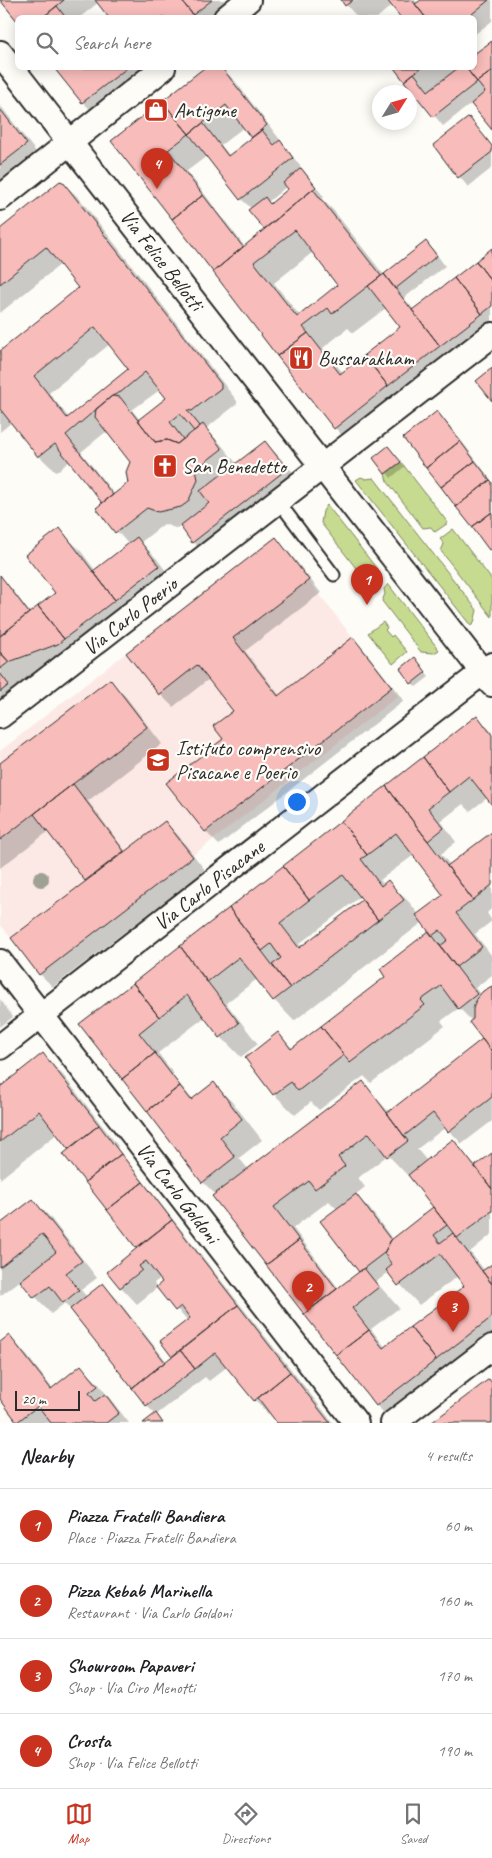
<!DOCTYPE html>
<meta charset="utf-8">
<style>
:root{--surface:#fff;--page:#f2f2f2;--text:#202124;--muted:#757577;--line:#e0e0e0;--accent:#c8321e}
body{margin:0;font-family:Caveat,sans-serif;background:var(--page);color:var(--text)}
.compass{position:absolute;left:372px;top:85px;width:45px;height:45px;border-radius:50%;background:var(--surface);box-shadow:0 2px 12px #0003;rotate:53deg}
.scale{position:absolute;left:15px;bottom:12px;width:65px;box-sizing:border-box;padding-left:5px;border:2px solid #2b2b2b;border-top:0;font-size:14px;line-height:18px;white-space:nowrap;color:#2b2b2b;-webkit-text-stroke:4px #fdfcf7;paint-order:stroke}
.you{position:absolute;left:296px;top:801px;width:18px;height:18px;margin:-12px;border:4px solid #fff;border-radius:50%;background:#1a73e8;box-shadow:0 0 0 8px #1a73e833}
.badge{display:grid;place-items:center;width:32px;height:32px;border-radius:50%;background:var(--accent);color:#fff;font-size:16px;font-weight:700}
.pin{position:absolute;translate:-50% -41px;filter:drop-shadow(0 1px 2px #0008)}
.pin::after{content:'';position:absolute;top:26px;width:18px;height:15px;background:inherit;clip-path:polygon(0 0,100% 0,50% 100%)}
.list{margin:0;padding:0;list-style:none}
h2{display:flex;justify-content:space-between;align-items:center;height:65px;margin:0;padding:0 20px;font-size:21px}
h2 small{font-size:16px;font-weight:400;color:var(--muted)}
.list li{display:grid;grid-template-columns:32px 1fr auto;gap:15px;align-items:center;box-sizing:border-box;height:75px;padding:0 20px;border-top:1px solid var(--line)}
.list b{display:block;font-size:19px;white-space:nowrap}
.list p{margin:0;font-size:16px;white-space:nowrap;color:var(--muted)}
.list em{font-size:16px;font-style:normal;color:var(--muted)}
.icon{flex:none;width:28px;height:28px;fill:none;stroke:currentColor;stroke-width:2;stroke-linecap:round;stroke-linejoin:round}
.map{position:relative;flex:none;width:492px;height:1423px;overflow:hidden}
.search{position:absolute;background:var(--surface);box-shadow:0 2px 12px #0003;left:15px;right:15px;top:15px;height:55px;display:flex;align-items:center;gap:12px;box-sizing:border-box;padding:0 18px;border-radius:8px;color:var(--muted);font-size:19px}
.sheet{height:365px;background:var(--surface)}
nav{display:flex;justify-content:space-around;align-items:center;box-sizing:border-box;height:70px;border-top:1px solid var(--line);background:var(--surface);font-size:14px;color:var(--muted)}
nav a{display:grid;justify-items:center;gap:2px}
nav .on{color:var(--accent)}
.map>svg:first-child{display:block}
</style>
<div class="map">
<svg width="492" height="1423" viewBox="0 0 492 1423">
<rect width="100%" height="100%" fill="#fdfcf7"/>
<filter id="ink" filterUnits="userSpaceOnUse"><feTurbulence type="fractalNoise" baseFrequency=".02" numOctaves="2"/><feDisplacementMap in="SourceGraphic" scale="10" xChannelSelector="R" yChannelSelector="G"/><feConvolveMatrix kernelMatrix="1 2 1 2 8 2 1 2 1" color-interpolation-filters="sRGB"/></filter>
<g filter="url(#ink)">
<path fill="#fce9e5" d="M275,537L398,696L39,975L0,924V751Z"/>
<path fill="#c7db90" stroke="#79835e" d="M401,462L448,523L435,532L431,527L423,528L387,481L385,474Z
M361,477L366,479L374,478L477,610L474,623L471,626L356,480Z
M327,505L377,569L372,573L359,572L321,523L323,511Z
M453,529L492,580V617L441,551L444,544L440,539Z
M388,584L439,650L434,653L421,652L382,601L385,594L384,589Z
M383,622L387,628L385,630L391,637L393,635L407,652L393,664L368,633Z"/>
<path fill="#0003" fill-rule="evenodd" d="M2,0H258L236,18H111L99,2L79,18H18Z
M342,0H415L418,4L423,0H492V21L474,35V18H403L392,5L377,18H358Z
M492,42V128L472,103L443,126L395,68H474V49L478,53Z
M55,68H173L103,123L83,102Z
M206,68H222L235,81L324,197L322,199L334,211L384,275L426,243L435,252L445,266L404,298L414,310L492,250V324L355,448L335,428L113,141ZM244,127L253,138L230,156L221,145ZM207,156L241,199L252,209L250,210L266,230L245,247L187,171ZM287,186L290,190L271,205L268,202ZM313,252L339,285L300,316L274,283ZM386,308L402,328L343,373L323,348L348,328L353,333Z
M0,105L46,165L0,202Z
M469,119L492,146V168L468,187L435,146Z
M63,183L80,199L237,401V404L208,427L203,426L219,442L237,464L265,442L285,463L307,490L214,562L193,542L182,527L175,528L164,524L141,542L157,559L178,587L0,727V577L12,589L31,614L57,594L59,530L80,550L95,570L129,545L97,508L104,504L70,461L56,472L39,456L12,422L0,432V351L80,288L61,264L0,313V230ZM110,344L130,369L69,418L49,393ZM161,389L168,398L140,420L132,410ZM107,431L131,462L129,484L115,495L81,452Z
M437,413L450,426L492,481V551L405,438Z
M393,452L404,467L391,478L375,458Z
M276,539L289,552L321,593L245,651L280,696L353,639L366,652L404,701L219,845L206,832L168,783L224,739L235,712L209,679L173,707L160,694Z
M419,663L429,677L416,687L412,683Z
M110,681L126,697L162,744L88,801L126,852L165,822L178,835L205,870L53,987L40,974L13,938L87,882L49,831L0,868V765Z
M477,717L492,732V803L487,798L470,811L463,804L441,821L456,842L441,854L450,865L492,833V908L487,913L492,921L475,934L492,956V975L475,988L481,995L492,989V1121L462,1144L446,1127L417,1149L427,1161L453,1141L476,1167L492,1155V1234L470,1252L485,1271L492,1265V1353L394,1423L377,1406L267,1264L216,1195L203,1182L81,1024ZM414,855L445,895L419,915L409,902L388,882L384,885L380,880ZM361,896L364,900L302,947L299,944ZM423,922L431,932L387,977L293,1049L278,1034L247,1058L274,1094L295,1115L311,1102L319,1110L364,1076L371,1083L445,1026L441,1021L459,1008L472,1021L487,1043L389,1112L362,1083L249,1170L239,1158L262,1140L234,1104L214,1084L193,1100L172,1075L174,1074L158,1053L205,1017L221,1037L241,1057L258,1044L226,1003L257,979L274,1000L294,1021ZM388,1155L408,1176L410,1175L439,1213L393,1240L369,1208L355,1195L365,1187L358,1178ZM329,1201L337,1209L361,1272L339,1289L293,1228ZM389,1272L419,1305L458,1276L466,1286L385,1347L371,1329L399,1308L376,1282Z
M0,999L13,1017L0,1027Z
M43,1055L63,1075L118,1146L117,1148L333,1423H279L270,1412L268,1414L256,1401L260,1398L228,1366L209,1381L205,1377L156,1415L147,1406L65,1303L51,1314L21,1280L0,1296V1226L32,1200L49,1216L97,1278L81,1290L87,1297L103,1285L116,1298L167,1362L174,1357L188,1322L158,1287L137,1304L121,1287L138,1248L64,1154L70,1149L58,1133L0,1179V1089ZM161,1278L164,1282L157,1287L154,1283Z
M9,1336L25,1353L53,1389L81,1367L98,1383L129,1423H20L0,1397V1343Z"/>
<path fill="#f8bcba" stroke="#2b2b2b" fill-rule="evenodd" d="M0,0H64L42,18H18V22Z
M95,0H181L193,15L190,18H109Z
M181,0H212L193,15Z
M341,0H353L345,6Z
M387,0H412L426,18H401Z
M421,0H489L467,18H426L415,4Z
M57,6L66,18H42Z
M492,41V71L477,82L466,68H474V54Z
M54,68H127L82,103Z
M204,68H222L267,125L251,138L226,105L189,134L162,101Z
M394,68H421L404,81Z
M458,68H466L477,82L433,117L404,81L414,73L428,91Z
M492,71V130L471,104L485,92L477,82Z
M162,101L189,134L168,150L203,195L172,219L111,141Z
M0,109L27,144L0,165Z
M469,117L492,146V152L458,178L433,145Z
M203,123L228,156L262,130L274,145L280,140L293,158L240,200L189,134Z
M301,168L316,187L264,229L248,210L265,197L270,204L288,189L283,183Z
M60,181L63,182L221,384V388L192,411L187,410L200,426L194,431L180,414L170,422L183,439L177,444L167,440L155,442L138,420L166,398L145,372L121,392L112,396L66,435L113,495L102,503L55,444L38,457L0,409V351L78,288L46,247L0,284V229ZM95,327L128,369L67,418L34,376Z
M313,189L381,276L332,314L328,308L303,327L308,333L277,356L213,272ZM295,230L337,285L297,317L254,262Z
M203,195L243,247L213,272L172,219Z
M426,241L437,256L395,289L384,274Z
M492,248V282L476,261Z
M476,261L492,282V306L482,314L454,278Z
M384,274L440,346L388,386L364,355L400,327L368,286Z
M454,278L482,314L440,346L412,310Z
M308,333L340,374L364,355L388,386L334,429L277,356Z
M492,368V401L476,381Z
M112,396L120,397L155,442L167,440L177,444L203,424L222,449L196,469L198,480L188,502L181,507L158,512L147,508L115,533L96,508L128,483L126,472L130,462L95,417L96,409Z
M437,411L460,441L426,468L403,438Z
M265,441L287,469L192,543L180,526L209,503L200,491Z
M460,441L475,461L441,487L426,468Z
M388,446L401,462L385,474L373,458Z
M475,461L490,480L456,507L441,487Z
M490,480L492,482V512L472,527L456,507Z
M492,512V548L489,550L472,527Z
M60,528L115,600L64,639L38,606L55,593L25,555Z
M137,537L159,566L115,600L93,571Z
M276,537L309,580L233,638L278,696L353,637L392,687L205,832L166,783L223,739L213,726L233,711L197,665L159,695L126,653Z
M0,575L29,613L0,636Z
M38,606L64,639L58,644L9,662L0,652V636Z
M0,652L9,662L0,669Z
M415,657L426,672L411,684L400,669Z
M0,673L9,685L0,692Z
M110,679L147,727L0,840V763Z
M477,715L492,735V805L469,776L449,792L423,757Z
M423,757L449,792L428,808L444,828L428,841L386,786Z
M73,784L124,851L85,881L34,814Z
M386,786L473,900L456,913L482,947L456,967L440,946L448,940L440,930L432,936L416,915L443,895L396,833L367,855L341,821Z
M165,821L193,857L39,975L11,938Z
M341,821L367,855L361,859L381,886L388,880L404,900L378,920L343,875L309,900L283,866Z
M492,832V885L473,900L447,866Z
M283,866L309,900L280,923L299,948L362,900L378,920L290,988L272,965L281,958L271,944L262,951L229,908Z
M229,908L290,988L273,1001L239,957L207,982L180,946Z
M429,931L477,994L458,1009L441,986L421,1000L425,1005L350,1063L321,1026L385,977L380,969Z
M180,946L239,1023L220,1038L187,995L159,1017L133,983Z
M133,983L159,1017L139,1033L155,1053L122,1079L79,1024Z
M492,986V1052L469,1022L473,1019V1009L476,999L483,991Z
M321,1026L344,1055L298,1091L291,1082L273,1095L245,1058L278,1032L291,1049Z
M482,1039L492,1052V1097L448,1132L433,1113L404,1136L387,1113Z
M43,1053L99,1125L68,1149L39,1111L0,1142V1087Z
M155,1053L180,1086L147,1111L122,1079Z
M363,1081L408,1141L387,1157L369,1133L338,1157L345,1166L315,1189L309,1181L274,1207L299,1240L266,1265L212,1196Z
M214,1082L242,1119L220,1137L235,1157L202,1183L147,1111L180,1086L191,1100Z
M99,1125L121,1154L85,1182L63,1154Z
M453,1139L492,1189V1211L457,1238L408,1175Z
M492,1153V1189L475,1166Z
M121,1154L143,1182L107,1210L85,1182Z
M143,1182L172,1220L136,1248L107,1210Z
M356,1194L391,1240L384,1253L359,1272L320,1221Z
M33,1199L82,1261L66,1273L79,1290L63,1303L50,1286L34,1298L20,1281L56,1252L42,1234L0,1267V1224Z
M433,1207L447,1225L434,1235L440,1243L453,1233L492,1284V1317L436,1360L410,1327L464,1286L440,1254L398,1286L386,1270L392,1265L384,1253L391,1240Z
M172,1220L238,1305L172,1357L160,1341L190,1318L181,1306L175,1311L156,1287L162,1282L146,1261L139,1266L142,1270L120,1288L107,1272Z
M299,1240L337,1289L304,1314L266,1265Z
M492,1264V1284L482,1271Z
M364,1268L379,1287L352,1308L369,1330L336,1355L304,1314Z
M103,1283L165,1362L132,1388L70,1309Z
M238,1305L290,1372L254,1401L215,1353L195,1369L180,1350Z
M410,1327L436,1360L376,1406L336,1355L369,1330L383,1348Z
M9,1335L51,1389L81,1365L98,1386L89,1393L95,1401L105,1394L119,1413L106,1423H51L38,1406L17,1422L0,1399V1342Z
M180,1350L195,1369L146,1406L132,1388Z
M290,1372L330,1423H277L258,1398Z
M489,1379L492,1383V1423H431Z
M156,1413L163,1423H143Z"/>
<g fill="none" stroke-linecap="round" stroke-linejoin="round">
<defs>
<path id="service" d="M278,501L334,575"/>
<path id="minor" d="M226,18L248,0
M0,53L492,684
M0,198L163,68
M0,716L492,335
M0,962L356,1423
M0,1047L492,665
M393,1423L492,1347"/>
</defs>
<use href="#service" stroke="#2b2b2b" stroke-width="15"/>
<use href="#minor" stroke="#2b2b2b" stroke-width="28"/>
<use href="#service" stroke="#fdfcf7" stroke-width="11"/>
<use href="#minor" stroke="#fdfcf7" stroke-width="24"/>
</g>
<circle fill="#9fa195" cx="41" cy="879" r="8"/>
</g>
<defs>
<symbol id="shop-square" viewBox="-11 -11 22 22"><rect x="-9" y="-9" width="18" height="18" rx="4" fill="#c8321e" stroke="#fdfcf7"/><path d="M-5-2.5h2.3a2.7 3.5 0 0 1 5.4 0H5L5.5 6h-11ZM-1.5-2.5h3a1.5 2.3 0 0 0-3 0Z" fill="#fff"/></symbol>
<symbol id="restaurant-square" viewBox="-11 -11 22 22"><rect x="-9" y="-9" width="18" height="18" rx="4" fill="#c8321e" stroke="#fdfcf7"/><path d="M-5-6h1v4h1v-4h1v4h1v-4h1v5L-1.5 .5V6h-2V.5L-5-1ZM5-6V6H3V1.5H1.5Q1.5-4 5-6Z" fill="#fff"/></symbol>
<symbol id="church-square" viewBox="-11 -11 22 22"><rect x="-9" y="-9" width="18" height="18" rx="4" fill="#c8321e" stroke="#fdfcf7"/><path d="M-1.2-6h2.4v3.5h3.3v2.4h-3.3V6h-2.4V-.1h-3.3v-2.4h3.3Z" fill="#fff"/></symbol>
<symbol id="school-square" viewBox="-11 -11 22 22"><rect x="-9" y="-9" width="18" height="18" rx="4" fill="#c8321e" stroke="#fdfcf7"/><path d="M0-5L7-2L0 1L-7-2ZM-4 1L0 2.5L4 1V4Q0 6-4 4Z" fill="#fff"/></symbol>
</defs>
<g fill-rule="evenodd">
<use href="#shop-square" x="142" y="96" width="28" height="28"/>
<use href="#restaurant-square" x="287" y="344" width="28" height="28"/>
<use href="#church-square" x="151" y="452" width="28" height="28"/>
<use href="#school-square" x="144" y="746" width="28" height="28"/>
</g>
<g text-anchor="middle" stroke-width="4.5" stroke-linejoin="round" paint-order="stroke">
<g font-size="21" fill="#2b2b2b" stroke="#fdfcf7" text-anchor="start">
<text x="174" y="117">Antigone</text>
<text x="318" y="365">Bussarakham</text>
<text x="182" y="473">San Benedetto</text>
<text x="176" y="755">Istituto comprensivo<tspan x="176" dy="24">Pisacane e Poerio</tspan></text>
</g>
<g font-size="21" fill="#2b2b2b" stroke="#fdfcf7">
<text transform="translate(162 260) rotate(52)" y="7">Via Felice Bellotti</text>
<text transform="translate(130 616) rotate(-38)" y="7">Via Carlo Poerio</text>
<text transform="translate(209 885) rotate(-38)" y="7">Via Carlo Pisacane</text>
<text transform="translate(178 1193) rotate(52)" y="7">Via Carlo Goldoni</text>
</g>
</g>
</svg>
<svg class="compass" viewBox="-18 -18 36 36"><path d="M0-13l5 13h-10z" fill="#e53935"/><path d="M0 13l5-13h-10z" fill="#757577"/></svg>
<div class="scale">20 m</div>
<div class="you"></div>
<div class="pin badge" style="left:367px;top:605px">1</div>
<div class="pin badge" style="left:308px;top:1312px">2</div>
<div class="pin badge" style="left:453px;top:1332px">3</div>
<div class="pin badge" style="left:157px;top:189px">4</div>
<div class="search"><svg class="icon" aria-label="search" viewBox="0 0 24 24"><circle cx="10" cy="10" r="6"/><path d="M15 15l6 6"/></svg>Search here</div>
</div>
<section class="sheet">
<h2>Nearby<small>4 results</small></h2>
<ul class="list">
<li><span class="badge">1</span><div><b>Piazza Fratelli Bandiera</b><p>Place · Piazza Fratelli Bandiera</p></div><em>60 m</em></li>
<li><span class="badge">2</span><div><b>Pizza Kebab Marinella</b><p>Restaurant · Via Carlo Goldoni</p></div><em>160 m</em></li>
<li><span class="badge">3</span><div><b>Showroom Papaveri</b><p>Shop · Via Ciro Menotti</p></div><em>170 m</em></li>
<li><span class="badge">4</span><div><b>Crosta</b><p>Shop · Via Felice Bellotti</p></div><em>190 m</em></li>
</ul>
</section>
<nav>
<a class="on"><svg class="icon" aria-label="map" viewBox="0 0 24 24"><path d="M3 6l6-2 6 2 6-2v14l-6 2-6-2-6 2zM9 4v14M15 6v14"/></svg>Map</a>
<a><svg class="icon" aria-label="directions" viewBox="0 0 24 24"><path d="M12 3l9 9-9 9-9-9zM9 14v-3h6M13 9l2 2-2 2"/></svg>Directions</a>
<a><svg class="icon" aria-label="saved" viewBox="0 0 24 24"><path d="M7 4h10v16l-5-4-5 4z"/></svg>Saved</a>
</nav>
